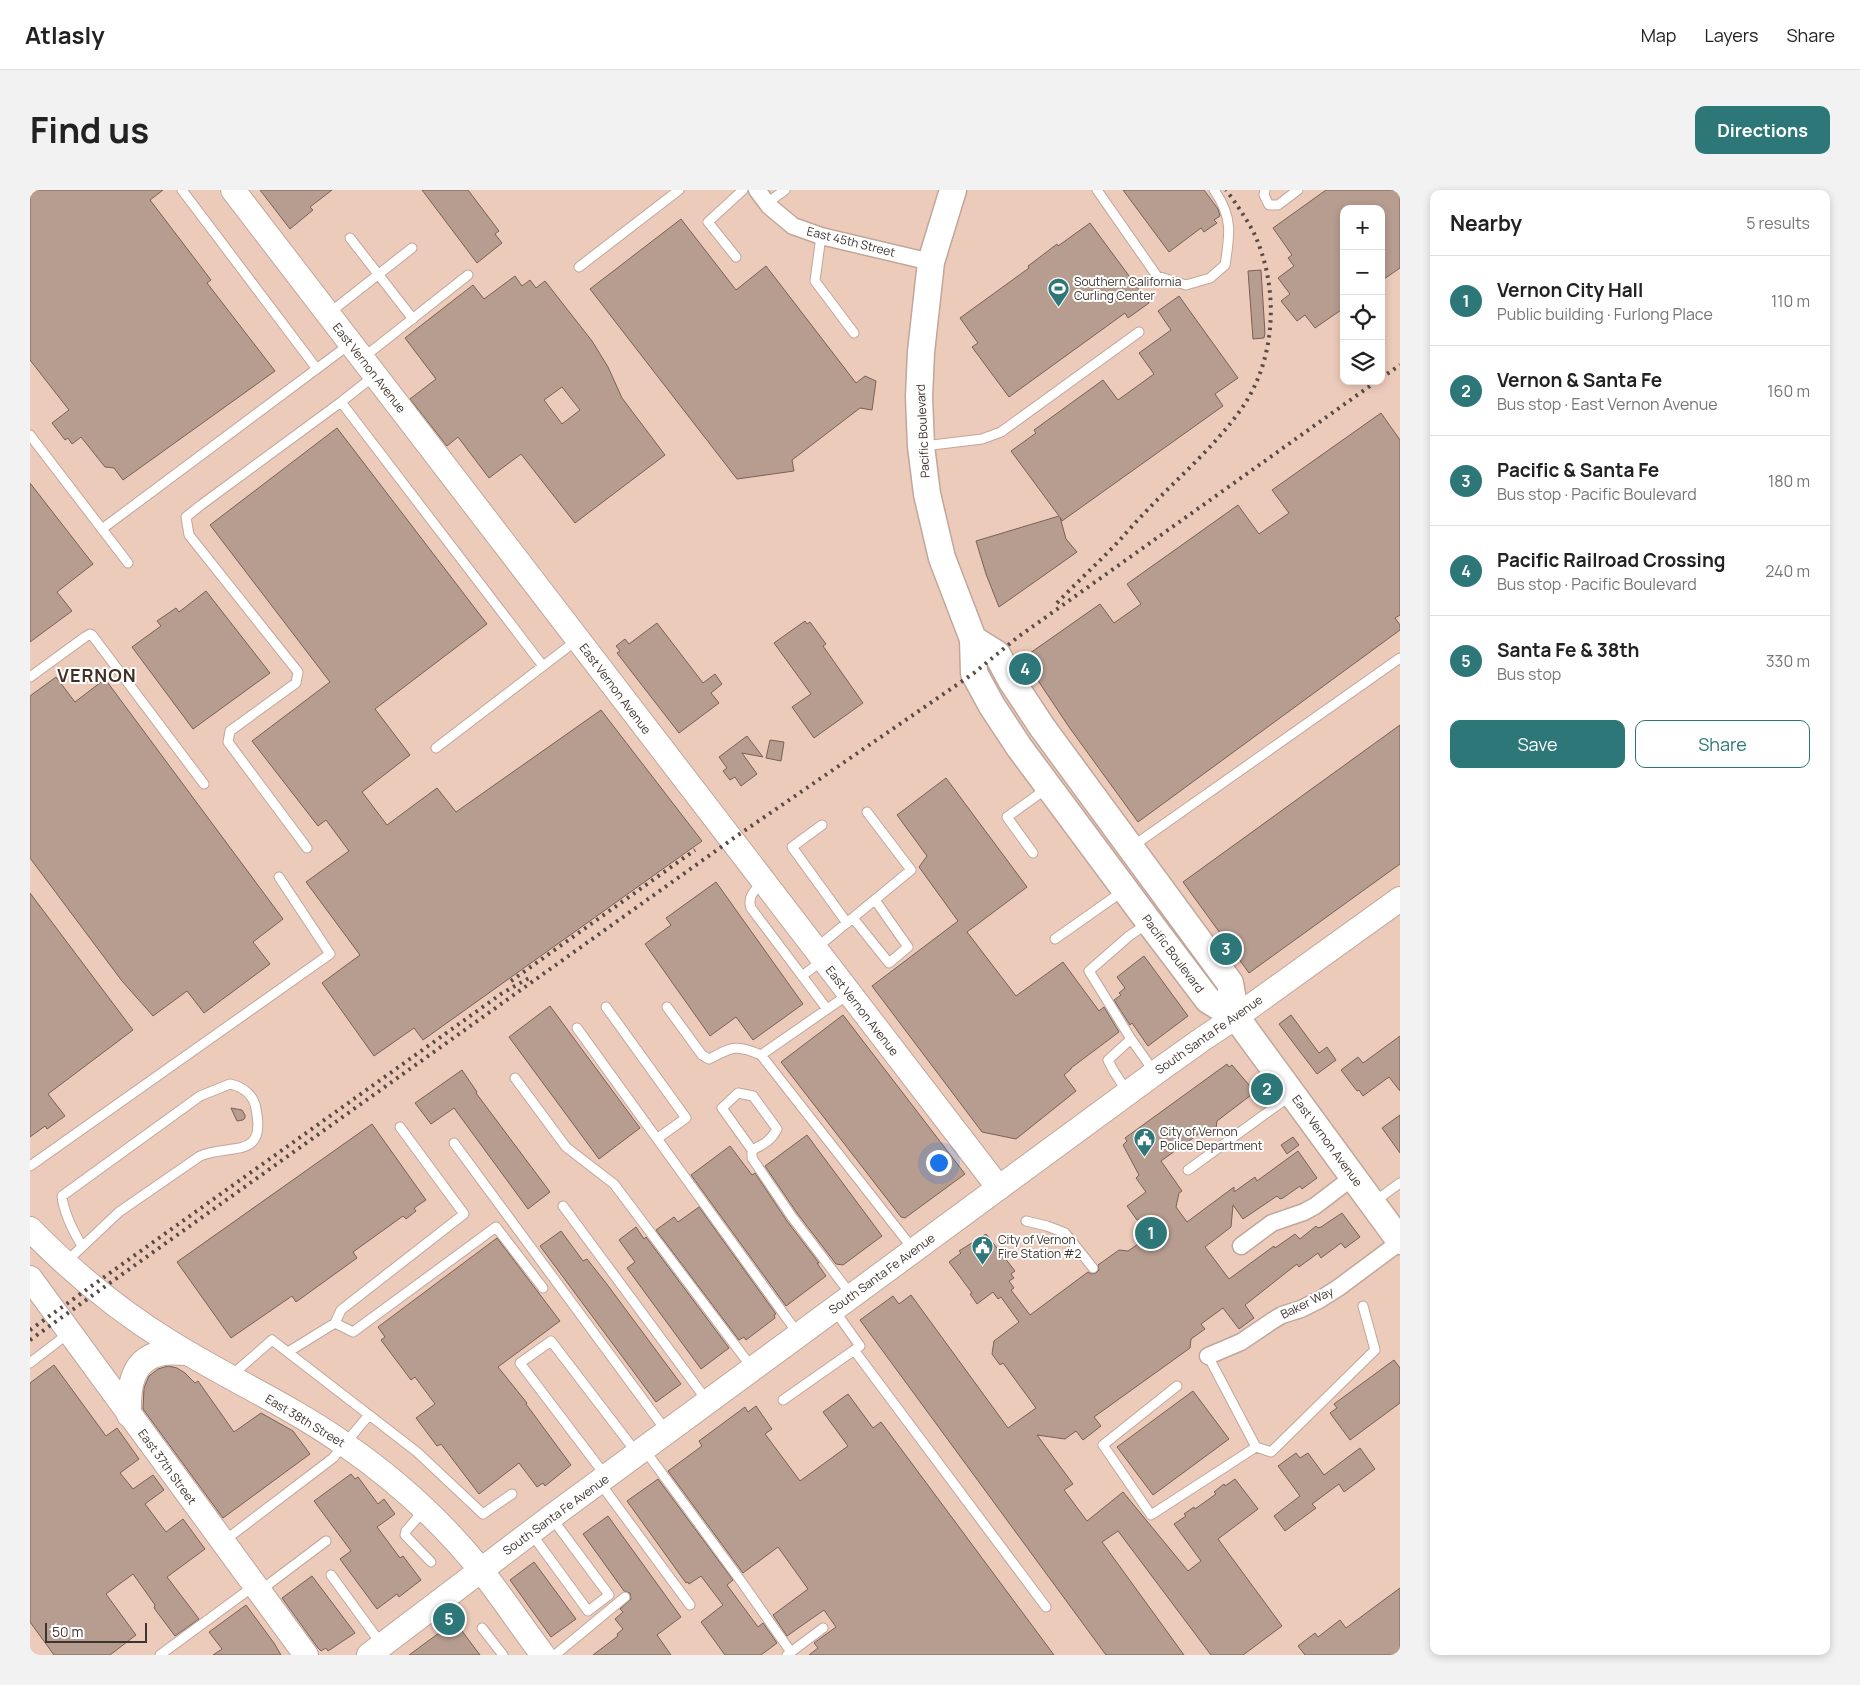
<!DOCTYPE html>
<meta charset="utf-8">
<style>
:root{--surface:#fff;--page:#f2f2f2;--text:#222;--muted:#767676;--line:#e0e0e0;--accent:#2d7778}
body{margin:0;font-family:Manrope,sans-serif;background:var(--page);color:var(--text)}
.controls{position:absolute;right:15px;top:15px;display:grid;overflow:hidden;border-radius:10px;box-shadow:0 2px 8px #0003}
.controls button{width:45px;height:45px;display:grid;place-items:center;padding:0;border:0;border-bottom:1px solid var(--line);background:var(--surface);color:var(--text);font:25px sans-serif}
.scale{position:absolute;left:15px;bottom:12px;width:102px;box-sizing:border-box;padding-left:5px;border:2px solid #3e342f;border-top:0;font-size:14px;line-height:18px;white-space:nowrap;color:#3e342f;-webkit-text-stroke:4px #fff;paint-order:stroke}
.you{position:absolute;left:908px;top:972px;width:18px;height:18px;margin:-12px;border:4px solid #fff;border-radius:50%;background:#1a73e8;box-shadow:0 0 0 8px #1a73e833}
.badge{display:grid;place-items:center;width:32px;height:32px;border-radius:50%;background:var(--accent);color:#fff;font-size:16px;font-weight:700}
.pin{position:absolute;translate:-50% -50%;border:2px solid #fff;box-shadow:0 1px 5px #0006}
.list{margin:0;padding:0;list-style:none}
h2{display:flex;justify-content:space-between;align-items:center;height:65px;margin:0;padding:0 20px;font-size:21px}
h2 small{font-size:16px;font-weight:400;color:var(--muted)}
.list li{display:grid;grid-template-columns:32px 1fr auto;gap:15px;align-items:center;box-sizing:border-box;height:90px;padding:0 20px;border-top:1px solid var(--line)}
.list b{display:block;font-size:19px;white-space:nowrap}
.list p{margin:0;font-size:16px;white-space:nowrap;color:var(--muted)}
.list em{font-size:16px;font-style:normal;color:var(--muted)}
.actions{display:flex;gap:10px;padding:15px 20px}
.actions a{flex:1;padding:11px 0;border:1px solid var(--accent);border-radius:10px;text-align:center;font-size:18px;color:var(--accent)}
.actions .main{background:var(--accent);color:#fff}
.icon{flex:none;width:28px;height:28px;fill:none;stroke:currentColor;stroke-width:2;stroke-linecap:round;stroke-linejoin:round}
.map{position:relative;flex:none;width:1370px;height:1465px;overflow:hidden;border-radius:10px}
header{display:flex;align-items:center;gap:30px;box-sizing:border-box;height:70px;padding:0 25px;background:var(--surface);border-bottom:1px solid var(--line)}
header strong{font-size:24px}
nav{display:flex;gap:28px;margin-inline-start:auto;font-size:18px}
.intro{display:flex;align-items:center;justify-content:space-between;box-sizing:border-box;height:120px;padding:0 30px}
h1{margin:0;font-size:35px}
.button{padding:12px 22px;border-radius:10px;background:var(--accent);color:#fff;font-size:18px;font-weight:700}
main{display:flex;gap:30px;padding:0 30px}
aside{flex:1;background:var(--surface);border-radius:10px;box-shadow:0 2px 8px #0003}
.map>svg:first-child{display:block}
</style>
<header>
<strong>Atlasly</strong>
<nav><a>Map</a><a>Layers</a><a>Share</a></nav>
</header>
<div class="intro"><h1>Find us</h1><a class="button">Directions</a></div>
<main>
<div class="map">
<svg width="1370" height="1465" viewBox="0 0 1370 1465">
<rect width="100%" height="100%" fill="#f4d8cb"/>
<path fill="#edcbba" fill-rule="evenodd" d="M0,0H1370V1465H0ZM1314,19H1351V191H1314Z"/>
<path fill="#b79d90" stroke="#796155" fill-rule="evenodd" d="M0,0H133L120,10L181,90L177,93L245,181L93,290L84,278L75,277L51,247L42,254L38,248L35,250L22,233L39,220L0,170Z
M230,0H302L280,17L283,20L260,39Z
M392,0H438L469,41L465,44L472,53L447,73Z
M1093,0H1174L1188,19L1190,26L1184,30L1187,33L1174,42L1171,38L1139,62Z
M1296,0H1370V78L1351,91V19H1314V118L1285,138L1275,125L1267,131L1251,111L1260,104L1248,88L1264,76L1258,68L1262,65L1243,38Z
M651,29L706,100L736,76L826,193L835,186L846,191L842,220L830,218L762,270L764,281L707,289L560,99Z
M1060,33L1119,113L1098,128L1095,123L979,207L942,157L948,153L930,128L999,78L998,76L1010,67L1027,54L1028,56Z
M1231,80L1235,143L1234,148L1223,149L1218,81Z
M485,86L492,96L500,90L506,98L515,91L562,151L578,177L592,208L635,265L545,333L491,264L459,288L428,247L417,256L380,209L406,189L375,148L443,95L454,109ZM532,197L550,220L532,234L514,210Z
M1149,106L1208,188L1185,204L1193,216L1032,331L1030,327L1036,349L1047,362L969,417L956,384L946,351L1029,326L981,261L1006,243L1004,240L1073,190L1088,210L1124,184L1109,163L1141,140L1128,121Z
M1351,223L1370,250V425L1365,428L1370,435V440L1108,632L1039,537L993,468L1070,414L1084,433L1111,414L1097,394L1208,315L1229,344L1259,323L1242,300Z
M307,238L457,434L345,519L380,565L332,602L357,635L407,598L426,622L571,520L672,651L393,850L384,838L344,866L292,793L330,765L276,692L319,661L296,630L288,636L222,551L300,492L180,335Z
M0,293L63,374L27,402L42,421L0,452Z
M176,401L240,483L163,539L102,457L131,436L127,431L146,418L149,422Z
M775,431L777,434L780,432L796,454L793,456L833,513L784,548L762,517L781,504L744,453Z
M627,433L673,493L685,484L692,494L681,503L689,513L649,543L587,463L590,461L586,456L595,449L599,454Z
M26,487L45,512L75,489L253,729L223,752L240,774L174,823L157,801L123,826L92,791L0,668V506Z
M1370,535V674L1219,783L1153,692Z
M717,546L733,567L712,563L727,584L711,596L705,587L700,590L693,581L697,578L689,567Z
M740,550L754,552L751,571L736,568Z
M916,588L997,697L937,742L986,806L1033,772L1069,821L1074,817L1089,842L1041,878V879L1034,885L1046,901L986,949L952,942L842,796L928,731L889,677L897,666L867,625Z
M686,692L773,814L723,850L706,827L680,846L615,754L641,735L636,728Z
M0,703L103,840L18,904L35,926L17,939L15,936L0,947Z
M1114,766L1158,826L1118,856L1102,833L1100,835L1084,810L1091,805L1089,803L1095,798L1087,787Z
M520,816L610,938L569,969L479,847Z
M813,825L935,984L875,1028L871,1027L751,872Z
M1261,825L1289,863L1297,857L1306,870L1287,884L1249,834Z
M1370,846V901L1359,887L1333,906L1329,900L1327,901L1311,880L1328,867L1333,873Z
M1197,874L1199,877L1202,875L1225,902L1187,931L1185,945L1170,943L1131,971L1152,1001L1149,1003L1146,1017L1157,1032L1204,997V1002L1225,987L1227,991L1268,961L1287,988L1272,999L1270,996L1253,1008L1250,1009L1247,1006L1213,1029L1203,1015L1201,1037L1175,1057L1199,1089L1244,1056L1245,1058L1265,1044L1270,1049L1286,1036L1288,1038L1291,1037L1312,1023L1330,1047L1315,1058L1311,1053L1291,1068L1288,1063L1269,1077L1267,1074L1215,1115L1224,1128L1209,1139L1193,1118L1171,1134L1175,1139L1161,1149L1160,1158L1064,1227L1071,1236L1053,1250L1046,1241L1035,1249L1007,1245L1043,1294L1034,1300L1057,1331L1093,1302L1158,1381L1171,1371L1144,1334L1156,1326L1154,1324L1164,1317L1165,1319L1186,1304L1184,1302L1194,1294L1195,1296L1205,1289L1228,1319L1188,1349L1252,1436L1213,1465H1181L1088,1341L1072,1352L1154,1465H1076L830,1130L863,1106L869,1114L881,1105L978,1238L1006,1218L973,1173L970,1175L962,1164L964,1151L989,1132L971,1107L968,1109L963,1102L947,1114L940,1104L942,1103L919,1072L931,1063L929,1061L956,1044L985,1081L981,1084L984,1088L979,1091L984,1098L981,1100L1000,1125L1058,1082L1061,1084L1066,1083L1069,1080L1068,1075L1089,1060L1098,1061L1111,1052L1114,1031L1107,1030L1097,1016L1116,1002L1106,988L1109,985L1093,955L1097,951L1095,948Z
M432,880L447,902L446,903L520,1002L498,1019L424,918L401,934L385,913Z
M201,918L212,920L215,925V928L213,930L207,931Z
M1370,925V963L1352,938Z
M342,934L396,1010L384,1018L386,1021L376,1029L373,1026L323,1062L327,1068L266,1112L262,1106L201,1148L147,1072Z
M777,945L852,1046L813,1075L806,1074L767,1023L735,976Z
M1263,947L1269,955L1257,964L1251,955Z
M700,956L722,985L725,983L757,1031L789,1073H787L796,1086L756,1116L661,985Z
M669,1017L746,1124L744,1125L745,1128L716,1150L714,1147L709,1150L626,1040L644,1027L648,1032Z
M606,1037L614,1049L616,1047L699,1158L671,1179L597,1078L605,1072L589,1050Z
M531,1041L553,1071L557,1069L576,1093L651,1194L626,1212L510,1056Z
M467,1048L530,1131L468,1177L497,1213L496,1214L541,1275L515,1296L513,1293L507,1297L489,1273L449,1304L411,1254L407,1256L386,1228L405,1214L385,1187L381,1190L351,1150L355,1147L348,1137Z
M1364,1170L1370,1178V1213L1320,1250L1300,1223L1307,1218L1304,1214Z
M24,1175L76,1246L87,1238L109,1269L90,1283L103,1299L123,1285L134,1300L115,1314L136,1342L153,1329L175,1359L137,1387L169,1429L145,1446L124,1418L125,1415L103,1384L76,1404L106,1445L80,1465H24L0,1432V1193Z
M138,1176L147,1178L155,1183L165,1193L168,1191L204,1242L231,1223L263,1241L280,1264L193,1328L113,1219L114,1198L119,1186L128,1179Z
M1163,1201L1199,1249L1123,1305L1087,1257Z
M818,1204L843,1238L851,1232L1024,1465H779L788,1458L784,1453L806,1437L794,1420L757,1446L743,1425L778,1399L748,1357L713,1383L638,1281L672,1256L669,1251L715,1217L718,1222L726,1216L742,1239L735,1244L770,1291L818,1256L793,1222Z
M1330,1258L1345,1279L1314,1302L1309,1294L1282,1314L1286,1318L1255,1341L1244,1326L1270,1306L1248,1276L1266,1263L1270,1268L1278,1263L1294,1285Z
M321,1284L325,1289L328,1287L348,1314L354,1309L365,1324L347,1337L370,1368L373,1366L391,1390L369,1407L367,1404L347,1419L310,1369L321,1361L284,1311Z
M628,1289L703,1390L697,1395L728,1437L733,1433L747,1453L731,1465H695L671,1432L693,1415L671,1386L659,1394L658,1392L656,1393L597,1311Z
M578,1326L651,1427L627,1445L641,1465H563L588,1446L587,1444L593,1439L585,1429L593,1422L590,1419L601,1409L600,1403L594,1401L553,1344Z
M504,1372L546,1429L521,1447L480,1390Z
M282,1386L325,1443L298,1461L296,1458L291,1461L288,1458L252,1408Z
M1370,1398V1465H1275L1268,1456L1285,1443L1288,1447L1310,1430L1316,1438Z
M216,1415L244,1453L251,1465H183L192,1459L179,1442Z
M426,1433L450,1465H379L409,1443L410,1445Z"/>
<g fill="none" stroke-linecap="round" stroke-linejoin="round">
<defs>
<path id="lane" d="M152,0L287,179
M1067,0L1127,86L1156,95L1180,88L1195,75C1200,44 1203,27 1184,0
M1235,0L1234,5L1239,15H1248L1268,0
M737,13L755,0
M791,46L785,91L824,143
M320,48L383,129
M706,67L678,32L713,0
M549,77L649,0
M298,124L382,58
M334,167L438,85
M311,212L344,186
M0,245L98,373
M894,256L952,249L971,242L1109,142
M72,339L320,154
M0,487L55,447L60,444L62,445L174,594
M406,558L547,450
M792,635L762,657L817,733
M1103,656L1370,468
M277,658L198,552L200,541L266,493L268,482L159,345L156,327L171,315L311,212L513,476
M1003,663L977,627L1016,599
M733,692C725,700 717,706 721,718L797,819
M823,728L859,773L878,757L845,710
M1025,749L1093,701
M785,759L881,680L837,622
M772,786L793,770
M819,804L731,865L883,1059
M576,817L656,928L628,948
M637,817L672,865L679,869C702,857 706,854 731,865
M547,838L769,1145
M1101,849L1125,883
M485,888L536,957L584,994L723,1179
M1098,903L1083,880L1078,870L1101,849L1059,781L1099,746L1117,734
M424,953L637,1242
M722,960C734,954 741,951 747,939L723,906L708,903L692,918L722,960V968L762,1027L822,1106
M0,976L300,764L249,687
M1158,980L1260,906
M1344,1012L1370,993
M533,1016L678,1212
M996,1031L1017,1036L1035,1043L1063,1078
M36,1072L89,1022L170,966C199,953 237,971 226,919C224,905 213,897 200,894L170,906L32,1006C34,1024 43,1041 52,1056
M305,1133L323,1142L466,1037L513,1098
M824,1160L1016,1417
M258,1162L305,1133L311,1120L434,1024L370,937
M0,1173L39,1143
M202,1185L242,1150L387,1262L453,1324L482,1304
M1147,1196L1073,1255L1121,1325L1226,1257L1178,1166
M753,1210L830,1156L805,1121
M1226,1257L1241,1262L1345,1160L1333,1116
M614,1259L708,1387L761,1462
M575,1285L490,1173L521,1151L606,1262
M570,1293L660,1415
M394,1320L376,1341L375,1345L401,1372
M501,1343L558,1421L579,1405L521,1327
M194,1351L303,1268L339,1225
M301,1385L352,1455
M231,1400L296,1351
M452,1438L473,1465
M130,1465L224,1396
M525,1465L595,1407
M757,1465L793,1438"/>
<path id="street" d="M727,0L739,16L763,36L791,46L901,72
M1211,1056L1242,1033L1274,1022L1285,1016L1323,987
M1178,1166L1211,1152L1242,1131L1252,1125L1271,1119L1289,1110L1308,1098L1370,1052"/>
<path id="secondary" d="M203,0L969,998
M0,1039C41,1081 88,1120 138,1151C195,1187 259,1215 314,1254C365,1289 412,1332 450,1379C472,1407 492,1437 513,1465
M0,1088L276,1465
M99,1225C98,1199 101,1167 134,1163C142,1162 150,1163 158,1163
M339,1465L521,1327L1125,883L1174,848L1206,827L1370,709"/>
<path id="primary" d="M923,0L901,72L891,162L889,207L891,256L897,304L912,368L943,449L944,483L962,516L989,557L1119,732L1178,810L1206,827L1370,1051
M943,449L967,464L981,490L1012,537L1200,793L1206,827"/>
</defs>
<use href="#lane" stroke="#c1a69a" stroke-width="11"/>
<use href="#street" stroke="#c1a69a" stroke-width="19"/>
<use href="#secondary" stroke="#c1a69a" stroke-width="26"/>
<use href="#primary" stroke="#c1a69a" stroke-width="29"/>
<use href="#lane" stroke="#fff" stroke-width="9"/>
<use href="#street" stroke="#fff" stroke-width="16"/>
<use href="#secondary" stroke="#fff" stroke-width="24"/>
<use href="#primary" stroke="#fff" stroke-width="26"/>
<path stroke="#584b45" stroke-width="4" stroke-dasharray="2.5 5" stroke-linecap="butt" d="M1351,188L1370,175
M1027,413C1047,392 1069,372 1089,351C1102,336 1116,321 1130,307C1159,278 1191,249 1214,215C1247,165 1249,95 1223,41C1215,27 1206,13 1196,0
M481,791L665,660
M0,1140L471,804L499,788
M0,1150L701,650L944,483L988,447L1347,191"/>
</g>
<defs>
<symbol id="stadium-pin" viewBox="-11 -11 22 30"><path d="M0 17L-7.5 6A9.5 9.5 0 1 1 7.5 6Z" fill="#2d7778" stroke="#fff"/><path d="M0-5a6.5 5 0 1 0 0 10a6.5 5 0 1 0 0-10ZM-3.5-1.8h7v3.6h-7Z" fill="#fff"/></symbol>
<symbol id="civic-pin" viewBox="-11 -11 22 30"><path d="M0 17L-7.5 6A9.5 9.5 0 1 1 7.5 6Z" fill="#2d7778" stroke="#fff"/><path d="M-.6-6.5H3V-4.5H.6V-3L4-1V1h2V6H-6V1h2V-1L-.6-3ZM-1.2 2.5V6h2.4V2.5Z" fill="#fff"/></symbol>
</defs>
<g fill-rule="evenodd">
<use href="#stadium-pin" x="1016" y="86" width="25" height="34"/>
<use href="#civic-pin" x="1102" y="936" width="25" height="34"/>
<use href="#civic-pin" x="940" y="1044" width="25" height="34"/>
</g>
<g text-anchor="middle" stroke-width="4" stroke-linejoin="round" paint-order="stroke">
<g font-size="12" fill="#3e342f" stroke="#fff">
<text transform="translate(821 52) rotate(14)" y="4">East 45th Street</text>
<text transform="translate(339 178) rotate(52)" y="4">East Vernon Avenue</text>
<text transform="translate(893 241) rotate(-93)" y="4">Pacific Boulevard</text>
<text transform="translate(585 499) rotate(53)" y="4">East Vernon Avenue</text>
<text transform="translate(1143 764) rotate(53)" y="4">Pacific Boulevard</text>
<text transform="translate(832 821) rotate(52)" y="4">East Vernon Avenue</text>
<text transform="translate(1179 845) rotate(-35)" y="4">South Santa Fe Avenue</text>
<text transform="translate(1297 951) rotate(54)" y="4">East Vernon Avenue</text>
<text transform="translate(852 1084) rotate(-36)" y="4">South Santa Fe Avenue</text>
<text transform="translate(1277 1113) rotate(-26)" y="4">Baker Way</text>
<text transform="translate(275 1231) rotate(31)" y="4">East 38th Street</text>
<text transform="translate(137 1277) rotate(54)" y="4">East 37th Street</text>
<text transform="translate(526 1325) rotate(-36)" y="4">South Santa Fe Avenue</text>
</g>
<g font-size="12" fill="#3e342f" stroke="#fff" text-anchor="start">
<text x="1044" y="96">Southern California<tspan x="1044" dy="14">Curling Center</tspan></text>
<text x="1130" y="946">City of Vernon<tspan x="1130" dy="14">Police Department</tspan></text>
<text x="968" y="1054">City of Vernon<tspan x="968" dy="14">Fire Station #2</tspan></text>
</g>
<g font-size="18" font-weight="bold" letter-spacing="1" fill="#432e24" stroke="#fff">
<text x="67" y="492">VERNON</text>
</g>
</g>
</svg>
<div class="controls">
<button>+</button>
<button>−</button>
<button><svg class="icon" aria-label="locate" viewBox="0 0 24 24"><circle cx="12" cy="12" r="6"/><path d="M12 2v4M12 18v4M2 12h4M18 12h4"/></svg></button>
<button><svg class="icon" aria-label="layers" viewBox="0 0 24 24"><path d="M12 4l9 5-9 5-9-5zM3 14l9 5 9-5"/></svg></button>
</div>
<div class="scale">50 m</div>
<div class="you"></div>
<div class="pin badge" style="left:1121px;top:1043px">1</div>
<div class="pin badge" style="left:1237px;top:899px">2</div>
<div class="pin badge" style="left:1196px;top:759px">3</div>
<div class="pin badge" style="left:995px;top:479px">4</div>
<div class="pin badge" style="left:419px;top:1429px">5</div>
</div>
<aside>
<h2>Nearby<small>5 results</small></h2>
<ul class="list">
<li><span class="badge">1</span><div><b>Vernon City Hall</b><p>Public building · Furlong Place</p></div><em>110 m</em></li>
<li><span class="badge">2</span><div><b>Vernon &amp; Santa Fe</b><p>Bus stop · East Vernon Avenue</p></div><em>160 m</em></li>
<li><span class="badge">3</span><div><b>Pacific &amp; Santa Fe</b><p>Bus stop · Pacific Boulevard</p></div><em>180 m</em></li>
<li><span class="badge">4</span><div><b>Pacific Railroad Crossing</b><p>Bus stop · Pacific Boulevard</p></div><em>240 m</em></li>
<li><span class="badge">5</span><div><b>Santa Fe &amp; 38th</b><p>Bus stop</p></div><em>330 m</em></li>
</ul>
<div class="actions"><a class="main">Save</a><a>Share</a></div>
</aside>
</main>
